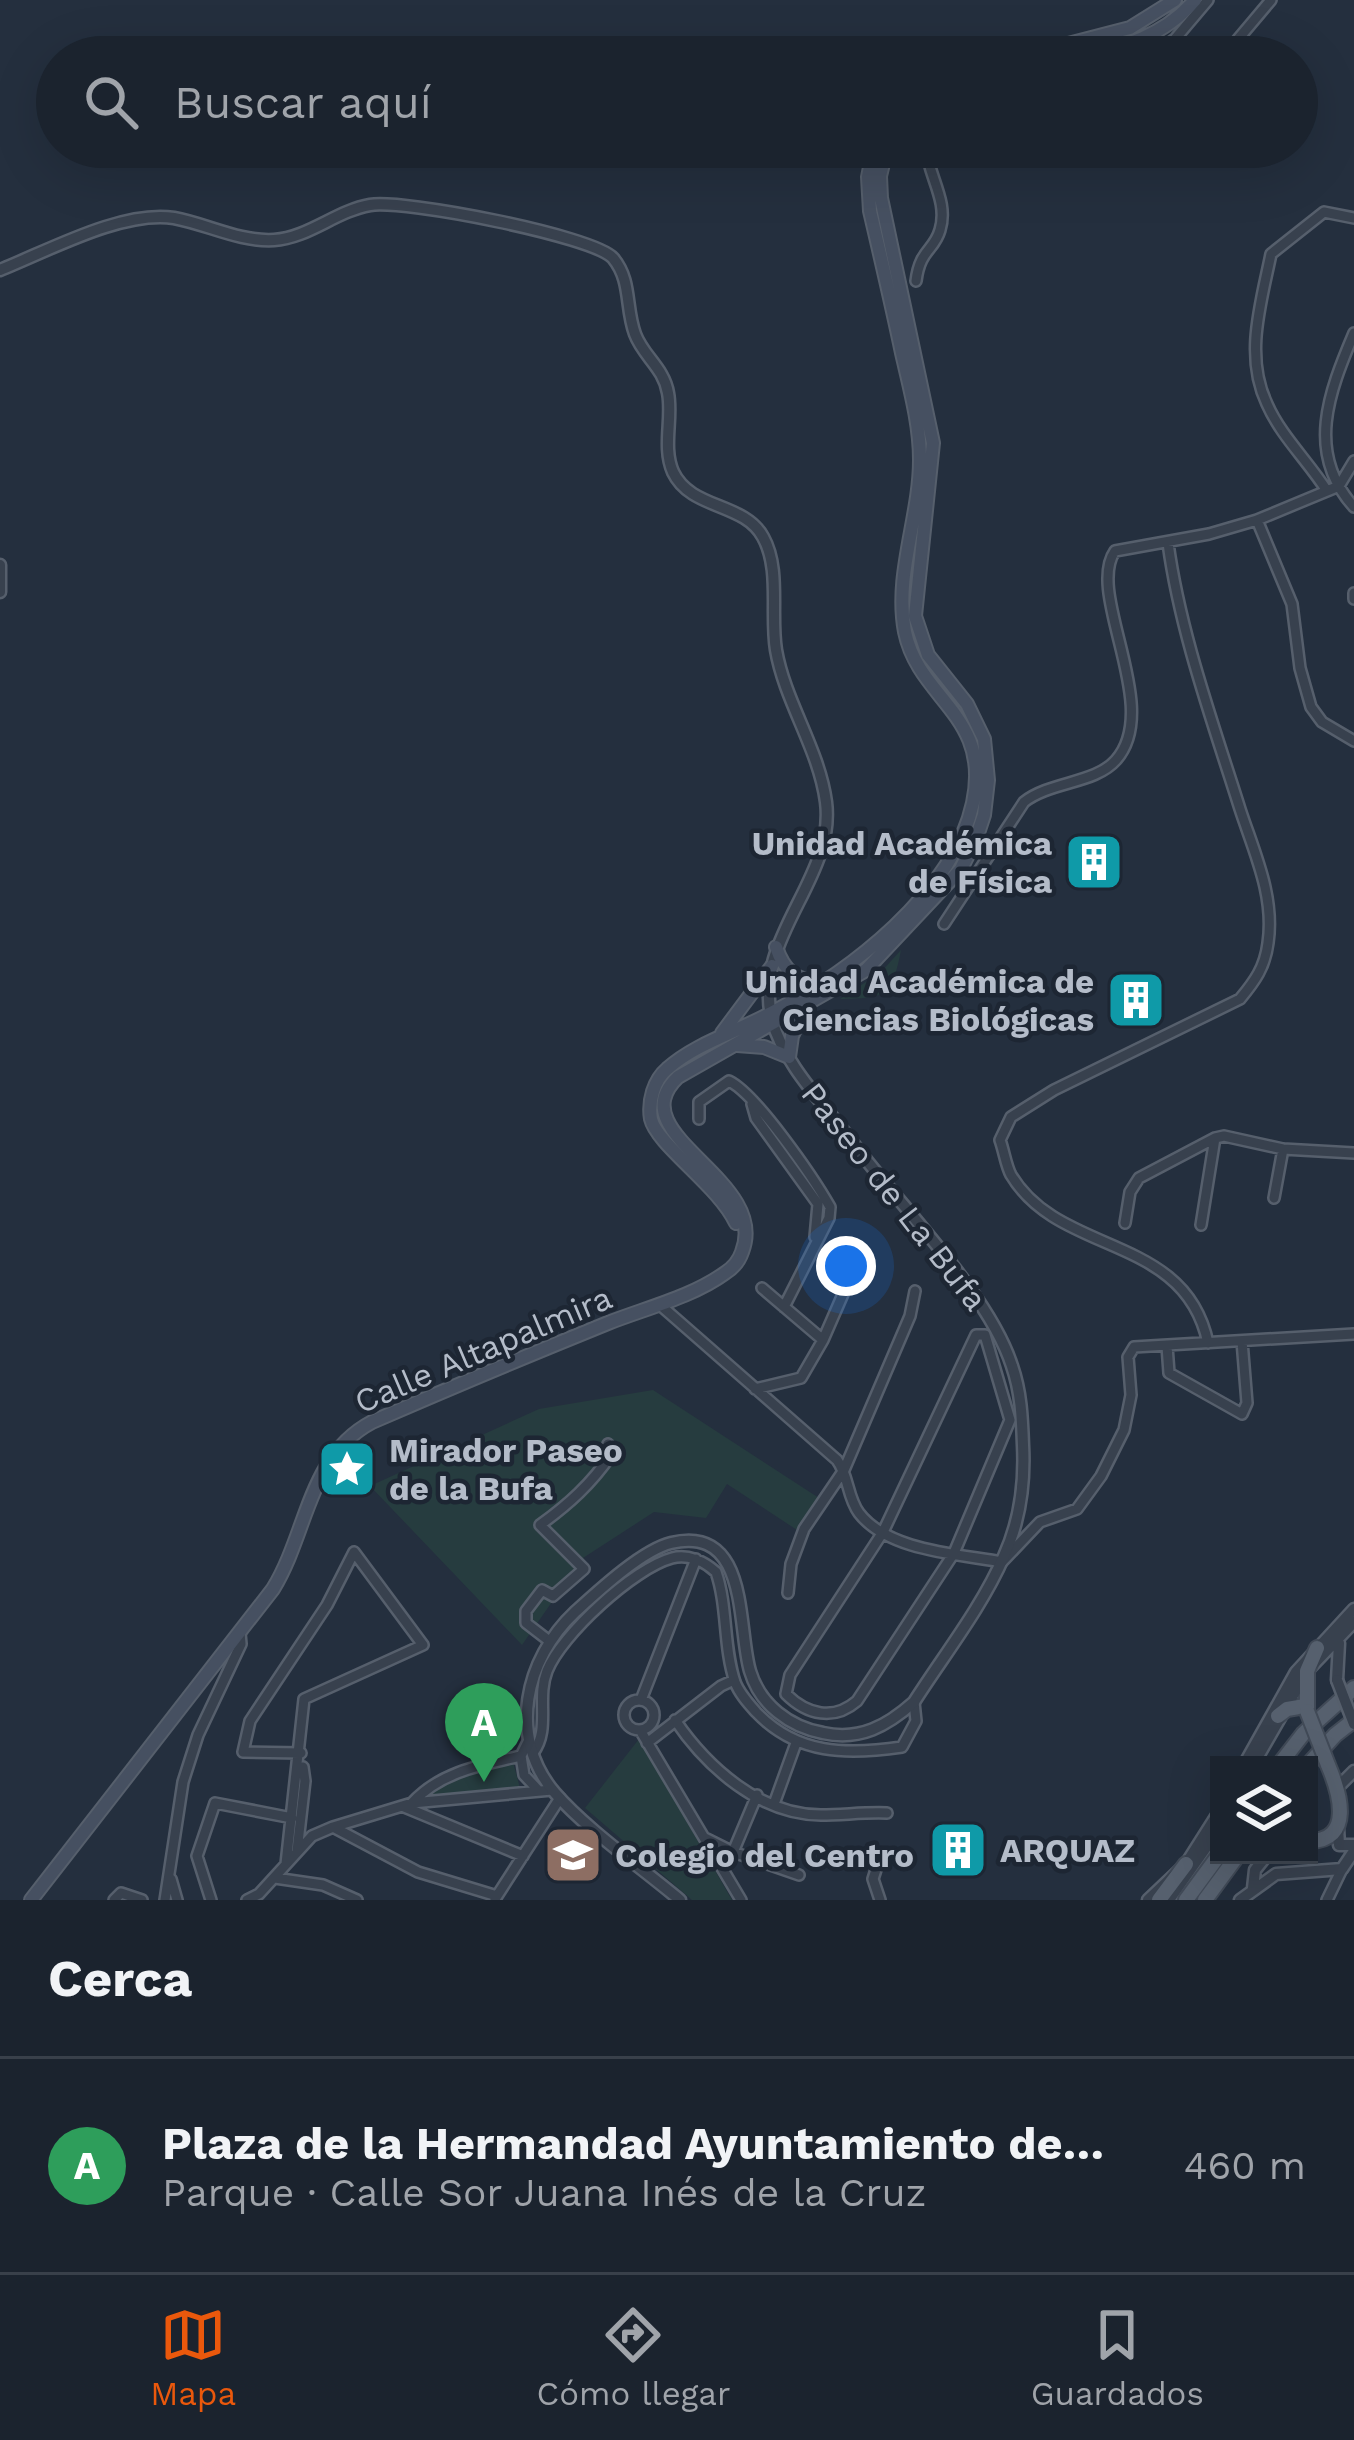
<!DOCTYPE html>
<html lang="es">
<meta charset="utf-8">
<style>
:root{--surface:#1b232e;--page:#282f3a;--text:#f1f3f6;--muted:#a0a4aa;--line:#39404a;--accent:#ea580c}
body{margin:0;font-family:"Work Sans",sans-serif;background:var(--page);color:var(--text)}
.controls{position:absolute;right:36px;bottom:36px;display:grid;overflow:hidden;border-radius:0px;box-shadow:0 12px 48px #0002}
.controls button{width:108px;height:108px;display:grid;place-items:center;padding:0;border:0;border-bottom:3px solid var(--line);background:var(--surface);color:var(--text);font:60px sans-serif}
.you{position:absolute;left:846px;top:1266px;width:42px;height:42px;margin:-30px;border:9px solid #fff;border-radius:50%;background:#1a73e8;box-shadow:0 0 0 18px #1a73e833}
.badge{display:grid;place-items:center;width:78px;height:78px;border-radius:50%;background:var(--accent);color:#fff;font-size:39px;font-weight:700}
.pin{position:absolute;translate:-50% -99px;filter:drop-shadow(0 3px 6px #0008)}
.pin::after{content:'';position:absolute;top:63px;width:42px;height:36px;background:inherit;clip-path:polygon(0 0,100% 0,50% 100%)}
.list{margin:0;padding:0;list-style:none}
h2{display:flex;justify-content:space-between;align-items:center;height:156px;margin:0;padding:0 48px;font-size:51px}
h2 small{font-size:39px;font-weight:400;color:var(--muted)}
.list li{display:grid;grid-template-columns:78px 1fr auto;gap:36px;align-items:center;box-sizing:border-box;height:216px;padding:0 48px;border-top:3px solid var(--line)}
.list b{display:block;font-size:45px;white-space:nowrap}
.list p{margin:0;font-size:39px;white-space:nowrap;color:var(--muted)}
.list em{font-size:39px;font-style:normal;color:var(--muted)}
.icon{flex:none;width:66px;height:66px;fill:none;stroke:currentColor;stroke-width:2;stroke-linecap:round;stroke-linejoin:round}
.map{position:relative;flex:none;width:1354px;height:1900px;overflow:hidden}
.search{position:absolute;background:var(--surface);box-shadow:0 12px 48px #0002;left:36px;right:36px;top:36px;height:132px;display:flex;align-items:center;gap:30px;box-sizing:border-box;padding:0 42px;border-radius:66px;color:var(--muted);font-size:45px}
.sheet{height:372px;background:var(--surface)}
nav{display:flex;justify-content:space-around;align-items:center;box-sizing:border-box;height:168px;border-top:3px solid var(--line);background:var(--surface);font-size:33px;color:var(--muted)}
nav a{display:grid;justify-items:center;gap:6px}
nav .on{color:var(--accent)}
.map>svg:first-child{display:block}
</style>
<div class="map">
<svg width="1354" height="1900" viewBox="0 0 1354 1900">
<rect width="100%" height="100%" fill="#242f3e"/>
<path fill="#263c3f" d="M901,950C892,997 886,998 840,999L881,972Z
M653,1390L819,1498L797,1530L727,1484L706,1518L654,1512L583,1558L591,1568L554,1599L522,1645L370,1486L539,1409Z
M639,1739L732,1900H692L585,1808Z
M513,1762L520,1788L427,1799V1793L464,1775Z"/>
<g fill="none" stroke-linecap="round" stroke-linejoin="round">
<defs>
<path id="minor" d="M1150,57L1175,39L1208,0
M1223,57L1271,0
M916,281C920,249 934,251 940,230C949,201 928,176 926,147
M1354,333C1329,392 1305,453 1354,507
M1327,491C1308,461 1281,436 1267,404C1244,356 1261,303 1271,254L1324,212L1354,218
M1257,520L1292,604L1300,668L1311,707L1322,722L1354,741
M1168,543C1180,632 1213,723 1240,809C1254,852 1275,896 1268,943C1265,967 1255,981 1240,999L1054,1090L1011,1117L1000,1140C1004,1151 1006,1166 1011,1175C1060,1257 1185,1233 1208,1343
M1354,593V599
M944,924L1024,802C1051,781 1095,784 1116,760C1163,707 1085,594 1115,551L1209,534L1257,520L1339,486L1354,461
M752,1104L756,1118L818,1204L815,1237
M699,1119V1102L729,1081C756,1094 813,1177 830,1207L829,1218L784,1307
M1274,1198L1283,1149
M1125,1223L1130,1192L1139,1178L1215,1138L1224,1136L1283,1149L1354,1153
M1201,1225L1215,1138
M762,1288L823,1340
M659,1304L837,1460C849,1476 847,1497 859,1513C888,1551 958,1554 1002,1562L1040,1522L1077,1509L1101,1476L1124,1430L1131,1395L1128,1357L1134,1347L1354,1334
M976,1335H985L1010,1420L954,1553L857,1701C834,1721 807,1715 786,1694L790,1675L883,1532Z
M1167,1346L1169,1373L1242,1414L1247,1403L1242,1341
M755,1389L801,1378L823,1340L854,1269
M788,1593L791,1564L804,1529L844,1470L910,1316L915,1291
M548,1640L526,1623V1611L542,1590L553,1596L584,1569L540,1525C569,1504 591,1484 611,1455L608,1444
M641,1700L696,1559
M624 1715a15 15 0 1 1 30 0a15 15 0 1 1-30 0Z
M675,1720C707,1767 760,1815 821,1815C843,1815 865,1812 887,1813
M640,1730L741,1900
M647,1743L721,1686L734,1680
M533,1753C551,1729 536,1699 547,1671C561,1635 634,1568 672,1558C688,1554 704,1561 716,1572C728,1607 723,1646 735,1682C739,1693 748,1703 756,1712C797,1755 847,1755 902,1747L916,1721L914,1702
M521,1756L524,1775L539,1791
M412,1803C440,1772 481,1765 521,1756L528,1742
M774,1804L796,1743
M402,1806L523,1856
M333,1827L418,1872L497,1896
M705,1838L733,1852L799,1875
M297,1851L305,1781L303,1767
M733,1852L757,1795
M286,1864L304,1699L423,1645L354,1552L327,1605L250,1721L243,1752L301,1753
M275,1878L323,1885L357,1900
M171,1879L177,1900
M495,1899L560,1798
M114,1900L121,1893L142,1900
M165,1900L183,1782L198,1735L241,1644L240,1633
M211,1900L197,1856L215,1803L292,1818
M247,1900L259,1894L312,1836L333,1827L412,1803L552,1790
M880,1900L873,1879L881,1854
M1327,1900L1342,1869"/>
<path id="tertiary" d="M0,270C48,251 122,210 174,218C207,224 239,242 274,240C308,238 336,211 370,205C403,199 593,236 613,258C632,281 625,307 635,334C643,356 664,368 668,393C673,418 662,447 673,472C691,510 744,502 763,537C781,569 770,614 776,650C785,702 819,749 826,802C836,880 751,938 772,1020C784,1065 826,1106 853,1143C901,1207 989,1294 1012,1366C1021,1392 1022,1417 1023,1445C1025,1483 1020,1521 1004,1556C982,1607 944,1655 914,1702C887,1726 860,1741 823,1733C790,1727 760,1705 750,1671C737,1628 750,1524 671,1543C642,1550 597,1592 575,1612C525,1659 507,1737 555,1793C585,1828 643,1869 680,1900
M0,565V592
M1337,1680L1339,1643
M1244,1765L1296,1672L1354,1609
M1253,1765L1307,1671L1354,1622
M1338,1787L1354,1771
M1338,1828L1339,1845H1354
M1253,1888L1255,1870L1267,1855
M1148,1900L1186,1864L1219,1812
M1169,1900L1219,1829
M1240,1900L1276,1874L1342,1869L1354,1851"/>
<path id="secondary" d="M1018,57L1130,28L1175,0
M1079,57C1125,46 1163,37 1195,0
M776,947C784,972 797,981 822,983
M722,1033L772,966
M737,1045L764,1047L789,1057L792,1036L805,1009
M736,1223C719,1186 657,1145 651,1119C648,1101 654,1080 667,1069C696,1043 737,1032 771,1013C850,972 953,894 973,803C992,715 919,700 905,632C894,575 920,517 920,460C920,424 910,388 902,353C892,305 881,258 870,211L868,177L874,147
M31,1900L273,1589C308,1532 308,1456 372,1422C450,1388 529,1355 608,1323C646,1308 692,1297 725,1273C733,1268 739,1261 742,1252C771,1178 617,1135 678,1077L866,970L961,869L976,839L984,815L988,780L984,739L967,704L928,655L915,616L933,443L881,198L880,176L887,147"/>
<path id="primary" d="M1307,1711V1671L1317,1648
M1278,1716L1287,1709L1305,1706
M1279,1765L1303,1734L1354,1688
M1308,1765L1335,1735L1354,1720
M1309,1841C1354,1841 1340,1793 1328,1765
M1159,1900L1186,1864
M1186,1900L1219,1855
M1205,1900L1238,1855"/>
</defs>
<use href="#minor" stroke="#565f6c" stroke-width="14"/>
<use href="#tertiary" stroke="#565f6c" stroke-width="15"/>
<use href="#secondary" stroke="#565f6c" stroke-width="16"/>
<use href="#primary" stroke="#414a57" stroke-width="18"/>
<use href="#minor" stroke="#38414e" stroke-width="9"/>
<use href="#tertiary" stroke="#38414e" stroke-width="10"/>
<use href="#secondary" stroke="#465061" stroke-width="12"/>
<use href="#primary" stroke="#56606e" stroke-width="14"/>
<defs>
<path id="tertiary-bridge" d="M1337,1680L1354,1724"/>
<path id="primary-bridge" d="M1307,1711L1328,1765"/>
</defs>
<use href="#tertiary-bridge" stroke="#565f6c" stroke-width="15" stroke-linecap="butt"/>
<use href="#primary-bridge" stroke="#414a57" stroke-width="18" stroke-linecap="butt"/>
<use href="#tertiary-bridge" stroke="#38414e" stroke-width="10"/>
<use href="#primary-bridge" stroke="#56606e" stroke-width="14"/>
</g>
<defs>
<symbol id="building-square" viewBox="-11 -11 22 22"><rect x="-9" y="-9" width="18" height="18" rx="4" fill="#0f9aa8" stroke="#1d2633"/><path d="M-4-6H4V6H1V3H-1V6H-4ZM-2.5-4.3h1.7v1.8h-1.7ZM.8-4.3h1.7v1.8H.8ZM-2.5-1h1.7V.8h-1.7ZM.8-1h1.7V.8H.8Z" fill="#fff"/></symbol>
<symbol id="sight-square" viewBox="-11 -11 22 22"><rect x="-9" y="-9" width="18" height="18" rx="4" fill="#0f9aa8" stroke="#1d2633"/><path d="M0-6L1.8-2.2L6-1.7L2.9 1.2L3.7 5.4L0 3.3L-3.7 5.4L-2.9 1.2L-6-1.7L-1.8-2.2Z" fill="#fff"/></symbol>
<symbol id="school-square" viewBox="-11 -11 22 22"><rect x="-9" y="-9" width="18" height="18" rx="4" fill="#8d6e63" stroke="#1d2633"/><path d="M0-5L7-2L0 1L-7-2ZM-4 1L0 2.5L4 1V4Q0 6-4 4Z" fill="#fff"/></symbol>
</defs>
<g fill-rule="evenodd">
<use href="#building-square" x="1061" y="829" width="66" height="66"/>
<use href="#building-square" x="1103" y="967" width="66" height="66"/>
<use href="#sight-square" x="314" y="1436" width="66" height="66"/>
<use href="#building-square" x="925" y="1817" width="66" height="66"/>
<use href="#school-square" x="540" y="1822" width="66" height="66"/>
</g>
<g text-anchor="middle" stroke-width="9" stroke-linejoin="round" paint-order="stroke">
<g font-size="33" font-weight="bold" fill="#b4bcc9" stroke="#1d2633" text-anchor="start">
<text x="1052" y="855" text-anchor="end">Unidad Académica<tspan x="1052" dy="38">de Física</tspan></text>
<text x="1094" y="993" text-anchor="end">Unidad Académica de<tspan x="1094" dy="38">Ciencias Biológicas</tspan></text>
<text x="389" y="1462">Mirador Paseo<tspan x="389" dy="38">de la Bufa</tspan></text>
<text x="1000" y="1862">ARQUAZ</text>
<text x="615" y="1867">Colegio del Centro</text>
</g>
<g font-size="33" fill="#b4bcc9" stroke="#1d2633">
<text transform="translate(895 1196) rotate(52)" y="12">Paseo de La Bufa</text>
<text transform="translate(483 1349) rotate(-23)" y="12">Calle Altapalmira</text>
</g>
</g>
</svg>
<div class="controls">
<button><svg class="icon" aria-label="layers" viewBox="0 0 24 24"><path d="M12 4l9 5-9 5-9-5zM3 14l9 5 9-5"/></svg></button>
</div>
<div class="you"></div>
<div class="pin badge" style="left:484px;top:1782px;background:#2e9e5b">A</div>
<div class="search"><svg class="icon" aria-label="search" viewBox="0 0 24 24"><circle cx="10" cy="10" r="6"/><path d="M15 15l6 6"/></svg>Buscar aquí</div>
</div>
<section class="sheet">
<h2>Cerca<small></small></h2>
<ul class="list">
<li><span class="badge" style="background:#2e9e5b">A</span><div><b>Plaza de la Hermandad Ayuntamiento de…</b><p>Parque · Calle Sor Juana Inés de la Cruz</p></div><em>460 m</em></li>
</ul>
</section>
<nav>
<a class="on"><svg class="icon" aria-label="map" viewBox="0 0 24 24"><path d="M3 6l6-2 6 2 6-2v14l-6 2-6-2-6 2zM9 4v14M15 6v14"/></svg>Mapa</a>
<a><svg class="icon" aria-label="directions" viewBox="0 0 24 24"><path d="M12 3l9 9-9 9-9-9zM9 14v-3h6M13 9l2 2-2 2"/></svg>Cómo llegar</a>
<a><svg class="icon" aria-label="saved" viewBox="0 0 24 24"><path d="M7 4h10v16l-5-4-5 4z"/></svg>Guardados</a>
</nav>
